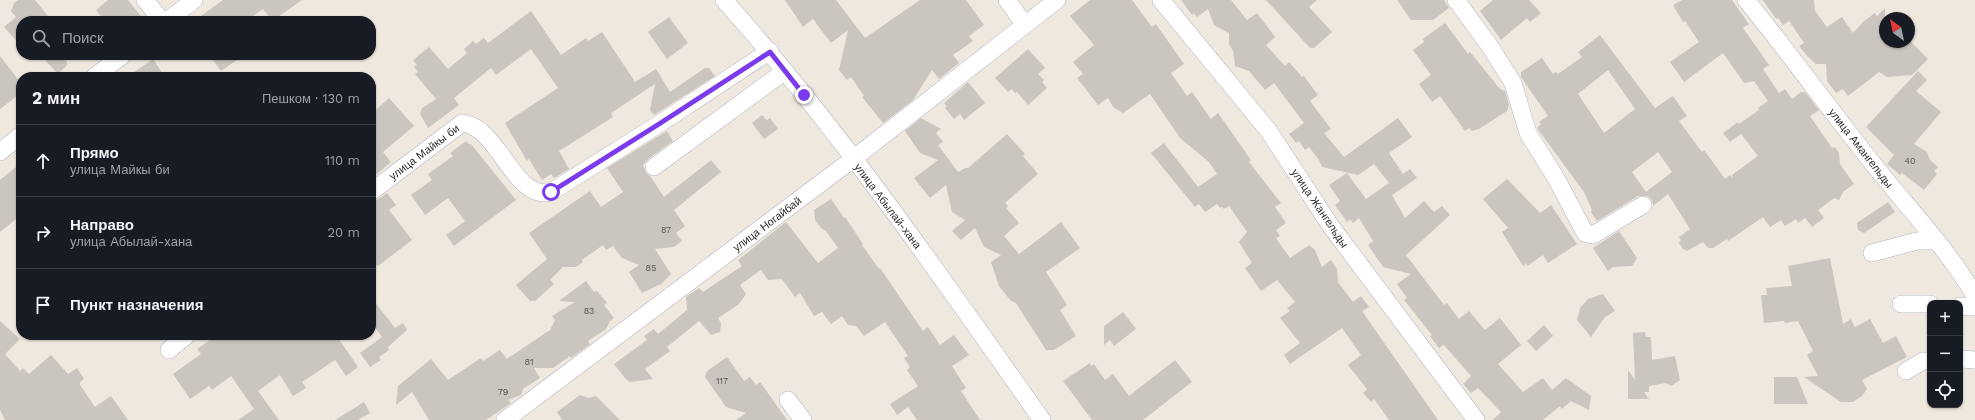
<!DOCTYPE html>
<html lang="ru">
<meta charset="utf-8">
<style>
:root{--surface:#171b24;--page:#242831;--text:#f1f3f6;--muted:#9ea1a6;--line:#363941}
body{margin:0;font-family:"Work Sans",sans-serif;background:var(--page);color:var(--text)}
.controls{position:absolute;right:12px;bottom:12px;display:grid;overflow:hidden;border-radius:8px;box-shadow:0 1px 3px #0004}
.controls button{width:36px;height:36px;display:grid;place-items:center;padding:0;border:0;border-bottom:1px solid var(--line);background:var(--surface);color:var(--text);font:20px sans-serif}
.compass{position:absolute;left:1879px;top:12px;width:36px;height:36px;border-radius:50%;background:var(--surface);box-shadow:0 1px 3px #0004;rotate:327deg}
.stop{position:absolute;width:12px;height:12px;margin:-9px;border:3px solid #7c3aed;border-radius:50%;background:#fff}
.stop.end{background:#7c3aed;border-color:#fff;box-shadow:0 1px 4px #0008}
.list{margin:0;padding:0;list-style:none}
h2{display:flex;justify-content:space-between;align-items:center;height:52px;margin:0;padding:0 16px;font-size:17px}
h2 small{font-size:13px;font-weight:400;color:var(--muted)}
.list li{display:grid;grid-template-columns:26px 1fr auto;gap:12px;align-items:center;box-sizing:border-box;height:72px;padding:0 16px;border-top:1px solid var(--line)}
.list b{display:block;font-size:15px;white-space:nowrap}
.list p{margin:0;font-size:13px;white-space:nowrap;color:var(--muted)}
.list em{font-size:13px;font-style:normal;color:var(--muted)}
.icon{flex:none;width:22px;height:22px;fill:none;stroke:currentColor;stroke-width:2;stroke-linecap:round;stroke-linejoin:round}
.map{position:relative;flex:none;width:1975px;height:420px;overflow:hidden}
.search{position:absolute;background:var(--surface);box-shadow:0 1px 3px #0004;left:16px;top:16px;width:360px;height:44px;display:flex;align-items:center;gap:10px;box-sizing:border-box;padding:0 14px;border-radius:16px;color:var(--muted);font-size:15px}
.panel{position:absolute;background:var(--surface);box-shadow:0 1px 3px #0004;left:16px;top:72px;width:360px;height:268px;border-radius:16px}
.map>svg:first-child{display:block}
</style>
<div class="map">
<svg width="1975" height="420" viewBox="0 0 1975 420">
<rect width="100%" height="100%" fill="#efe8de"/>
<path fill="#cac5be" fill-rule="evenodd" d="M18,0H35L52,21H21V46L4,27L16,17L11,11L14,3Z
M108,0H128L145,21H105L96,10Z
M223,0H302L272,21L263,9L246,21H194Z
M785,0H836L865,38L920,0H966L984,25L969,36L973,41L953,55L959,63L939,79L932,70L913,100L883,123L862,97L864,96L851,77L847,80L839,70L848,30L831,43L813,19L803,27Z
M1090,0H1132L1152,27L1156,24L1184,64L1171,73L1187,96L1192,92L1211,119L1218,113L1251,160L1249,162L1281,203L1275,207L1286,223L1276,230L1280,236L1276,238L1290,258L1309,245L1315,250L1322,267L1331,260L1337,269L1338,282L1353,302L1361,296L1369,307L1362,311L1438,420H1389L1374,399L1371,402L1363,393L1367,389L1348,365L1361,355L1342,328L1290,364L1284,355L1300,343L1280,318L1290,311L1287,308L1295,302L1277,280L1261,291L1245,268L1252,263L1239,242L1247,232L1229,206L1224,209L1222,207L1220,208L1217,204L1205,212L1199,204L1195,207L1151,153L1164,143L1198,187L1217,174L1209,162L1180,138L1150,94L1123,113L1113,107L1108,98L1098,105L1077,78L1083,74L1073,62L1094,45L1070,16Z
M1181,0H1231L1247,20L1257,13L1275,37L1266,45L1285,66L1289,62L1302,77L1304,76L1318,95L1310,101L1331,129L1324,133L1344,157L1398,118L1412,137L1389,153L1403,174L1410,169L1417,178L1392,195L1405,218L1424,201L1434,212L1442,206L1450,215L1406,255L1444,305L1447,303L1459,319L1469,311L1485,330L1500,318L1521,345L1498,364L1523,392L1543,378L1552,390L1566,378L1591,396L1589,410L1571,401L1562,409L1560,406L1543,420H1493L1501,412L1478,388L1471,393L1463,384L1471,376L1444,345L1439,348L1430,336L1432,335L1404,300L1407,298L1397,284L1411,274L1383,267L1368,245L1373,241L1359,218L1353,223L1350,219L1347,222L1335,205L1340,201L1329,185L1347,173L1366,199L1389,183L1374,164L1358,175L1322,167L1319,160L1309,147L1305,150L1299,141L1296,143L1289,134L1304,123L1274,83L1265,90L1249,71L1235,66L1233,51L1229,44V33L1214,25L1208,9L1197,17L1194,13L1192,15Z
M1266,0H1317L1309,7L1332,32L1314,48H1310Z
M1397,0H1444L1449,8L1433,20H1411Z
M1493,0H1529L1541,13L1530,22L1527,18L1501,40L1480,11Z
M1682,0H1732L1749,24L1743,28L1769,65L1763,69L1779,93L1785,89L1792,99L1801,92H1805L1819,110L1810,116L1832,148L1835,147L1839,153L1840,164L1854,184L1843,192L1839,200L1834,198L1818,210L1824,218L1812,227L1805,218L1798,223L1796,219L1785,226L1781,220L1770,227L1763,217L1728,241L1727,239L1713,248H1708L1703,242L1687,251L1683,249L1679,243L1681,240L1679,237L1690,229L1668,194L1653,206L1652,200L1648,196H1638L1597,221L1591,212L1592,210L1584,192L1537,128L1541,124L1539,122L1548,116L1521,77V72L1542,58L1553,74L1556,72L1558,74L1582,57L1578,52L1600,35L1655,108L1673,96L1687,116L1679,121L1702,152L1704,150L1725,179L1730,175L1733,179L1732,175L1758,156L1741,134L1730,142L1723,133L1738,122L1739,124L1759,110L1758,108L1768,101L1754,81L1744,83L1723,53L1684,82L1670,62L1699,42L1685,21L1683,22L1673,5ZM1608,70L1635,109L1604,133L1578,94ZM1658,152L1672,172L1646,192L1632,172Z
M1763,0H1814L1815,11L1827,27L1842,17L1853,33L1864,21L1875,13L1877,16L1885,8V42H1911L1928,59L1912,75L1887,77L1879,72L1848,96L1843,89L1836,93L1827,81L1826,64H1816L1808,57L1799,46L1804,43L1789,21L1783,25L1778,18L1776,19Z
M531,11L561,55L586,38L588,41L602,32L635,82L656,69L670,92L705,68H709L715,76L654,115L650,110L655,84L611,113L613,117L559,151L569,169L554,178L551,174L542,180L529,159L527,161L505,123L558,88L531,49L496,75L491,68L454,98L459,105L428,128L420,114L422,108L436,99L415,74L418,72L414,67L417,65L413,60L429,47L448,69L467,53L464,49L473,41L476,44L484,38L488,43Z
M669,17L688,43L667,59L648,32Z
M1445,23L1468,54L1470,52L1500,89L1505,91L1509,105L1507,111L1479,129L1472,131L1469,128L1465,131L1440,96L1432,102L1419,84L1431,75L1413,50L1424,42L1423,39Z
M1028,49L1045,68L1038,74L1044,80L1042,82L1047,88L1028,105L1017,92L1015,93L1012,89L1008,92L995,78Z
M40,55H62L66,59L67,65L58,74Z
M209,55H244L221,71Z
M0,56L21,83V93L0,109Z
M153,59L165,77H127Z
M1918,71L1927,80L1916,91L1941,112L1914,144L1927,152L1930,160L1938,167L1934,171L1937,174L1924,190L1902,173L1900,175L1887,164L1894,155L1866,127Z
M968,82L985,103L964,120L960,114L954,119L945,108L947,107L944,103Z
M389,98L414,126L383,152L391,162L377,174L371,166V114Z
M762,115L767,120L770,118L778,129L764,139L752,123Z
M921,118L941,129L936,133L943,142L938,145L958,172L965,168H968L1007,134L1025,154L1023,156L1038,174L1005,203L1008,206L1006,208L1019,223L1004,236L1019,254L1061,222L1080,248L1046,272L1067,305L1060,310L1076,336L1054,350H1046L1016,303L1011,301L999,286L991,262L1001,255L984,247L975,228L961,240L952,231L965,220L952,212L946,185L930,198L914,178L938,160L920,153L905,131Z
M667,131L673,141L648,159L643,165L646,173L650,176L664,197L711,160L721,172L674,210L685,226L676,233L682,241L674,247L655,249L671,274L661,284L642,293L629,272L639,265L622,258L613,246L606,250L603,245L582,260L583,262L576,267H563L550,280L554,284L535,301H530L516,285L547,259L529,233L590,191L601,207L623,192L607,168Z
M466,141L469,144H471L516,200L454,246L446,235L465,221L448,198L425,215L411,195L432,180L428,174L453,156L450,153Z
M21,163V215L0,232V180Z
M1507,179L1540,213L1551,205L1577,244L1548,263L1543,255L1527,266L1526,263L1523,266L1502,232L1508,228L1483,199Z
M387,193L396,205L389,210L412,240L378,266L377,265L371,270V202L377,200Z
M831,199L844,218L845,217L863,244L862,245L879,269L880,268L923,331L928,327L940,345L954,335L969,355L952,366L966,388L961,391L980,420H917L908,407L897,415L890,404L918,386L907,370L910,367L904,358L908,356L885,322L864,336L856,326L848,325L842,316L831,324L822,312L814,316L800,293L795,297L782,279L768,280L761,270L740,285L746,294L739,304L718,318L721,323L720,332L711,335L699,321L667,347L670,351L645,369L653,379L630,382L625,378L614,364L647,340L644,336L654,329L658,334L687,310L686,297L699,288L703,292L742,266L738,260L786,222L818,263L838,248L826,231L821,228L815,220L814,210Z
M1888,202L1895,212L1864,233L1858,230L1857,223Z
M1619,231L1637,258L1632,266L1613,267L1608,271L1593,248Z
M1830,258L1843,324L1851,319L1855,327L1870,319L1883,343L1896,336L1907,357L1862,380L1867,389L1862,396L1853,402H1841L1804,377L1818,376L1807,355L1813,351L1798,321L1785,323L1784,321L1764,323L1761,295H1767L1766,288L1792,286L1788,266Z
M586,281L594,292L597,291L607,303L604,305L614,318L610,321L606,329L588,341L590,344L571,358L570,356L553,368H534L540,378L523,389L521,395L508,400L511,403L486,420H429L412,392L396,405L398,386L431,359L448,380L481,358L483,361L500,350L507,359L550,330L555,320L552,316L575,302L559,301Z
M1603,294L1615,311L1605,317L1591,337L1577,320L1580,308L1588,299Z
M371,297L395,328L403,323L407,330L388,347L389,350L379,357L381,360L370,367L360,353L382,337L371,322Z
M1123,312L1136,329L1114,346L1110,340L1104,345V326Z
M0,321L20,339L5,354L20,371L23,368L29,374L51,355L68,374L77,368L84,379L80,382V385L95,407L111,396L128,420H5L0,410Z
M1544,325L1553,336L1536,351L1527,341Z
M1645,332L1646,337H1651L1652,360L1675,356L1680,380L1671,386L1666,383L1649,386V392H1644L1649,399H1628V370L1635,380L1633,333Z
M217,335H336L358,367L346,376L335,360L302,382L306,388L293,396L280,375L258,391L279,420H238L254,409L231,376L212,390L209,386L190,399L173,374L201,354L197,349Z
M727,357L744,381L750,377L756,385L760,382L787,420H736L746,413L726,407L705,377L707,371Z
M1175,360L1192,382L1143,420H1092L1063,381L1090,363L1091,366L1094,364L1105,380L1113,374L1129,396Z
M1774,377H1797L1808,404H1774Z
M580,395L588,398L596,396L620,420H562L557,412Z
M364,402L370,413L358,420H335Z"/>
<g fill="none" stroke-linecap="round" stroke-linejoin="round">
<defs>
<path id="street" d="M145,0L162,21
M724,0C841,131 941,277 1042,420
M1007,0L1025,25
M1161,0L1268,130L1330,225L1476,420
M1456,0L1489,45L1513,83L1528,133L1556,178L1585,233L1593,235L1643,205
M1746,0C1790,54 1830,110 1874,165C1908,208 1947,248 1975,296
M167,21L194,0
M94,77L123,55
M0,152L21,135
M654,167L785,71
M371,192L462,123C498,125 514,202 551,192L659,124L770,51
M1872,253L1917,241H1937
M1901,304H1930
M1960,306L1975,307
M169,350L187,335
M1960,359L1975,360
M1906,371L1923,361H1930
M788,400L803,420
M505,420L853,159L1057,0"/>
</defs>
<use href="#street" stroke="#b2b5c1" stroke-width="18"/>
<use href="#street" stroke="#fff" stroke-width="17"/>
</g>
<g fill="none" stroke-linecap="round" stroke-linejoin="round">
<path stroke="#7c3aed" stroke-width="5" d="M551,192L659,124L770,52L804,95"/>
</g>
<g text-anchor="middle" stroke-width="3" stroke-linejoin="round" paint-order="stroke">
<g font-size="9" fill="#545250">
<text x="1910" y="164">40</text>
<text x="666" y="233">87</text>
<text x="651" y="271">85</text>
<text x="589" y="314">83</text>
<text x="529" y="365">81</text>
<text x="722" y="384">117</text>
<text x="503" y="395">79</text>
</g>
<g font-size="11" fill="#2c2c2c" stroke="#fff">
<text transform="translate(1861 148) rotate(52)" y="4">улица Амангельды</text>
<text transform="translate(424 152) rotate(-37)" y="4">улица Майкы би</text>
<text transform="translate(888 206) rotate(53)" y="4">улица Абылай-хана</text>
<text transform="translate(1320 208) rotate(56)" y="4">улица Жангельды</text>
<text transform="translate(767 224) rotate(-37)" y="4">улица Ногайбай</text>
</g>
</g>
</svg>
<div class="controls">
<button>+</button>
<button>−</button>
<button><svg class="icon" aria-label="locate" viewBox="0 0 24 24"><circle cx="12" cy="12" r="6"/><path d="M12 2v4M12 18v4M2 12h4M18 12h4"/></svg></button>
</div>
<svg class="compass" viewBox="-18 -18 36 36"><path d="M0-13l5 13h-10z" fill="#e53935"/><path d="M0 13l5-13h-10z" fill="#9ea1a6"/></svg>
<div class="stop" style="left:551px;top:192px"></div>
<div class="stop end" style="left:804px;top:95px"></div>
<div class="search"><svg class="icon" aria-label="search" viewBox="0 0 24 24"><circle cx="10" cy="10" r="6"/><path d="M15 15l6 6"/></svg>Поиск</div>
<section class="panel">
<h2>2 мин<small>Пешком · 130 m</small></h2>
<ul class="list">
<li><svg class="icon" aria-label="ahead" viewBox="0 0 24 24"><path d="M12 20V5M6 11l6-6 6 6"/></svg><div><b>Прямо</b><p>улица Майкы би</p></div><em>110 m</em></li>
<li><svg class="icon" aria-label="right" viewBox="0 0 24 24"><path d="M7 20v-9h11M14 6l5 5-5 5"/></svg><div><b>Направо</b><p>улица Абылай-хана</p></div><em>20 m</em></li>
<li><svg class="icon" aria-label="arrive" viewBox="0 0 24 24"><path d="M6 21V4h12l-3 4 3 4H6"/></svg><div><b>Пункт назначения</b></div></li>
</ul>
</section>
</div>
